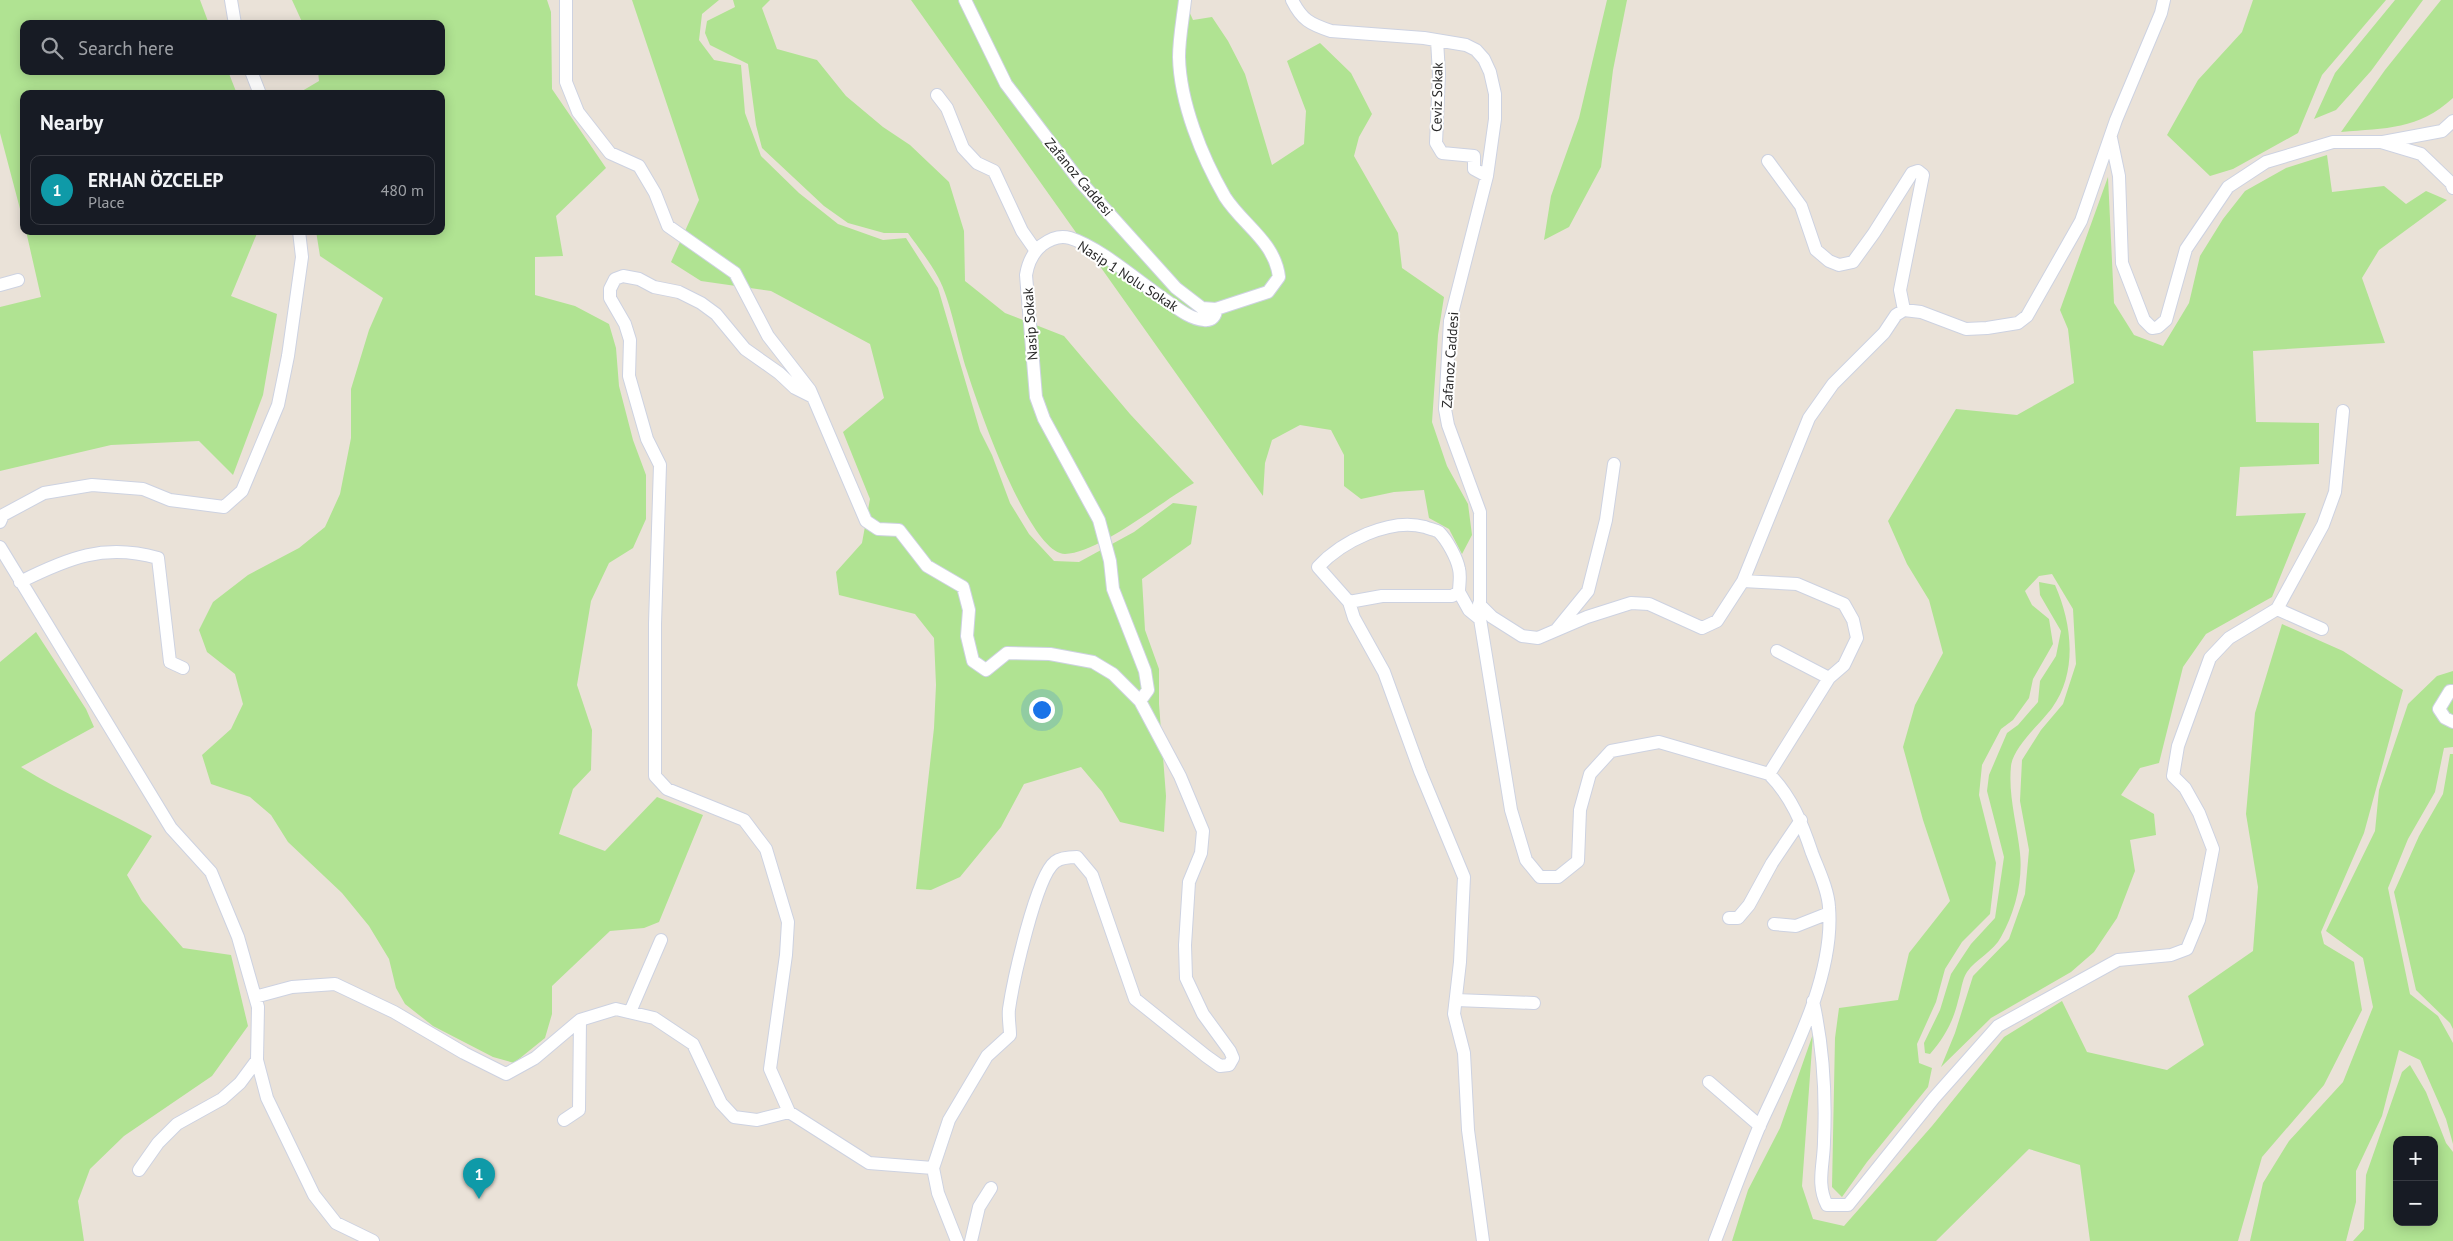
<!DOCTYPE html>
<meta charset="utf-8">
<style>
:root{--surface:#171b24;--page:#242831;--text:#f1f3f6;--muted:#9ea1a6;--line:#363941;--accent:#b45309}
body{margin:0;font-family:"PT Sans",sans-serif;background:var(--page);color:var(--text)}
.controls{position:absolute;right:15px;bottom:15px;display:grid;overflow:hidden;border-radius:10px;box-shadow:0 2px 12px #0003}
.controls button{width:45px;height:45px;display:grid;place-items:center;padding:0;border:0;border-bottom:1px solid var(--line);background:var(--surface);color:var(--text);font:25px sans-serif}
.you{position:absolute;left:1041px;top:709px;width:18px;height:18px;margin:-12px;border:4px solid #fff;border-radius:50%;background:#1a73e8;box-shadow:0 0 0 8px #1a73e833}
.badge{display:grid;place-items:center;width:32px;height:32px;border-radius:50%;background:var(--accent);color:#fff;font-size:16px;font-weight:700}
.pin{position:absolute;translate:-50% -41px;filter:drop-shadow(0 1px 2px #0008)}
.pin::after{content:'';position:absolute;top:26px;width:18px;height:15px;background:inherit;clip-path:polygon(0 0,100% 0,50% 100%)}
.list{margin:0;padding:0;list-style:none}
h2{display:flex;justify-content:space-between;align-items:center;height:65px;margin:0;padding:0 20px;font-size:21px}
h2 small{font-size:16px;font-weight:400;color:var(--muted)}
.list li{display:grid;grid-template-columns:32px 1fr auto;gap:15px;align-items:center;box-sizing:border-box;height:70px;margin:0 10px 10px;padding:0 10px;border:1px solid var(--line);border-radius:10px}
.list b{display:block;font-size:19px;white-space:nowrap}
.list p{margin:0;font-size:16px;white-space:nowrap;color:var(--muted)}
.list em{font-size:16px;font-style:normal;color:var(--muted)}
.icon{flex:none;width:28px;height:28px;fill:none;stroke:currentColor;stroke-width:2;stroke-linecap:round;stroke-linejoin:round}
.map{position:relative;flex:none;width:2453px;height:1241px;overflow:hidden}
.search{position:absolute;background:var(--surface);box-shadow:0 2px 12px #0003;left:20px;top:20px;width:425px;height:55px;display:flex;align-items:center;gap:12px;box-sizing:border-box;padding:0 18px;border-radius:10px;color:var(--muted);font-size:19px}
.panel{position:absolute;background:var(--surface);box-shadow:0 2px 12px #0003;left:20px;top:90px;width:425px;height:145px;border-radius:10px}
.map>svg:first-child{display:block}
</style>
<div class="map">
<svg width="2453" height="1241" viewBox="0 0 2453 1241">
<rect width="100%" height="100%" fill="#eae2d8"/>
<path fill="#b0e392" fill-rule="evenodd" d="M0,0H200L209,24H24V71H228L237,94H24V224L0,133Z
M292,0H547L551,12L552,89L606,168L556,216L563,256L535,257V295L575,306L609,324L616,348L619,386L633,440L646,475V519L633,548L609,563L591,601L577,685L592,730L591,770L573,789L559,834L605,851L657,797L703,815L659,922L644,928L610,931L552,986V1014L545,1038L514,1063L493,1057L433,1026L405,1004L396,988L389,959L369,926L342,893L288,842L271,815L250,797L211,784L202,755L231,729L243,704L235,674L207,652L199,630L213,602L248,575L299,548L325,527L340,494L351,438V389L369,330L383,298L320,256L316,231H441V94H297L319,81L318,71H441V24H303Z
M632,0H719L702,14L699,40L714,60L741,65L745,113L761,156L799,193L838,224L883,240L906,238L938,288L980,431L992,455L1010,503L1029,534L1054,561L1079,562L1134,532L1173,503L1197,506L1191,544L1142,579L1145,630L1159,669V704L1166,796L1164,832L1120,822L1102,792L1081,767L1024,784L1001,827L960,877L931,890L916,889L934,728L936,685L934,638L915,614L839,595L836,572L862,543L870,499L843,432L884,398L870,344L771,291L701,281L671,262L699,200Z
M733,0H770L762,8L777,49L817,60L846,96L883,127L910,145L949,182L964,231L965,281L1005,313L1064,336L1130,414L1194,483C1162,501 1099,553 1065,554C1029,554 977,403 967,371C958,344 951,301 938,277C930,262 918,247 908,233H884L848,223L824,206L762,148L756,125L748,64L710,45L705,33L707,21L735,7Z
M911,0H1184L1193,20L1212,17L1228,41L1245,74L1272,165L1304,144L1306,111L1287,61L1320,43L1351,73L1372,114L1359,137L1354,156L1398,233L1402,268L1444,297L1438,335L1432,422L1447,466L1468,504L1472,535L1462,554L1449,529L1429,518L1424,490L1394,492L1361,499L1344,486V455L1331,430L1300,425L1272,440L1265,463L1263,496Z
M1607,0H1627L1613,70L1601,167L1569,227L1544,240L1551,196L1579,118Z
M2253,0H2386L2322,75L2298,133L2233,169L2210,176L2167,135L2198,80L2242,32Z
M2395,0H2423L2371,71L2336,110L2314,119L2335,73Z
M2441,0H2453V98C2418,130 2386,128 2341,132L2385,70Z
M2327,155L2332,192L2384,186L2406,204L2426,191L2447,200L2379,250L2362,278L2385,343L2253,351L2256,422L2319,423V464L2240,467L2236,516L2306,513L2272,597L2206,634L2183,667L2159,763L2140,768L2121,795L2154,814L2156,835L2130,840L2135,871L2117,918L2094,952L2071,972L1991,1018L1941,1067L1955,1033L1973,976L2009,939L2025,894L2029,850L2020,801L2022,760L2041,730L2063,704L2076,664L2073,609L2052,574L2039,576L2025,591L2032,605L2049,619L2053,644L2033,679L2029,698L2013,720L2001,729L1982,765L1979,795L1996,863L1990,914L1962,942L1945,969L1936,1002L1917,1044L1919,1063L1932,1068L1928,1087L1867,1162L1842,1197L1832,1187L1835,1038L1839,1008L1898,1000L1909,953L1950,901L1923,820L1903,747L1915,705L1943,653L1929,600L1907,564L1888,521L1956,409L2017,415L2074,383L2068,329L2060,310L2108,177L2114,303L2134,335L2163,346L2189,303L2200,256L2223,219L2245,191L2286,168Z
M26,231H258L231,296L277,314L263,395L233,475L199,441L111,445L0,471V307L41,297Z
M2039,582L2055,585C2072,623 2078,672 2052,708C2041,723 2013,747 2011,766C2008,795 2017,824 2020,853C2023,881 2015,912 2001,937C1994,951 1976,959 1967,972C1962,979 1961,992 1958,1001C1953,1022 1944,1038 1930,1054L1925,1053L1924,1043L1940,1010L1951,974L1971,944L1995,918L2004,857L1987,791L1989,775L2007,733L2018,725L2038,702L2040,681L2056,656L2061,631L2040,595Z
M2282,624L2343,651L2403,690L2364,833L2321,932L2324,944L2354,962L2362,1010L2324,1085L2262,1157L2238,1241H2090L2080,1165L2029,1149L1936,1241H1732L1748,1190L1780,1128L1813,1034L1802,1186L1813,1219L1844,1226L1932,1126L2004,1037L2062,1001L2087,1052L2167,1070L2204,1045L2188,996L2253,951L2258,887L2246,814L2255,713Z
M36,632L86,709L94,727L21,767C63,793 109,812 152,836L127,875L142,901L183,948L231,955L248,1026L212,1076L124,1136L90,1169L78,1201L84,1241H0V662Z
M2453,671V747L2444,748L2435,792L2408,839L2388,888L2410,994L2438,1016L2453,1043V1144L2446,1119L2420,1060L2399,1050L2382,1116L2356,1171V1202L2346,1241H2250L2263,1183L2289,1141L2343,1082L2373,1007L2363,958L2326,931L2375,831L2379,790L2408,704L2437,676Z
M2450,754H2453V1029L2450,1023L2416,990L2394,892L2419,836L2443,794Z
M2410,1065L2426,1092L2446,1143L2453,1152V1241H2353L2364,1229L2366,1175L2402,1072ZM2397,1140H2434V1222H2397Z"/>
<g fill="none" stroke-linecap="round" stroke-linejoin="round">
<defs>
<path id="minor" d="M231,0L235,24
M566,0V82L578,112L610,153L639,166L655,193L668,226L735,273L768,336L810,390L866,521L878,529L899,530L927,566L963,587L969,610L967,636L973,661L986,670L1007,653L1050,654L1093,662L1113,674L1140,701
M965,0L1006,84L1078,179L1176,288L1202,308L1216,309L1268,292L1279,277C1275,242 1243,225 1225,197C1202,157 1180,103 1179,57C1179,38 1183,18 1185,0
M1292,0C1302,20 1310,24 1331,31L1424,38L1466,45L1476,50L1484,59L1490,72L1495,94V119L1487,176L1450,321L1445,409L1448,425L1480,512V619L1511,810L1526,860L1540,877H1558L1578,861L1580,810L1590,774L1611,751L1659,742L1769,774C1791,796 1802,823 1812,853C1818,869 1828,889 1829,907C1835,978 1789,1061 1760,1125C1744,1163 1730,1202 1715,1241
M1437,40L1439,74L1436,143L1442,153L1474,156V169L1487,176
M251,71L260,94
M937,95L947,108L963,148L977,163L994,171L1022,231L1036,251
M2111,138L2119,176L2122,263L2144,320L2152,328L2158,327L2166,320L2186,249L2228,187L2266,162L2333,142H2381L2421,154L2451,183L2453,188
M2383,142L2442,131L2453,121
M1768,161L1801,206L1816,250L1829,261L1839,265L1853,262L1874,233L1912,173L1918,171L1923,175L1900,290L1904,310
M0,285L18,280
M0,522L3,515L44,493L92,485L143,489L170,500L224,507L242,491L278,405L288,356L302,257L299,231
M0,547L171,828L211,872L238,937L258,1007L257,1060L267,1098L314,1195L336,1223L373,1241
M20,582C68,558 104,543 158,558L170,662L183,668
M1459,592C1459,585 1461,576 1459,569C1457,558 1447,540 1439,532C1436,530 1429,529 1425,527C1390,517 1341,542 1318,567L1349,602L1382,596H1452L1459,592L1469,610L1480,619
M1349,602L1354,618L1384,672L1420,771L1464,877L1460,962L1454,1014L1464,1053L1468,1130L1483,1241
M1479,604L1492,617L1522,636L1538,638L1587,617L1631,603L1649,604L1702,628L1717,621L1743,581
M2277,609L2322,629
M1557,629L1588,591L1606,520L1614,464
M1777,651L1829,678
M2453,691H2450L2439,709L2445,718L2453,722
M1769,774L1829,678L1844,665L1857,638L1853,620L1844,604L1797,584L1743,581L1809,418L1833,384L1884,333L1896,315L1904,310L1921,312L1966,329L1987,328L2018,323L2027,316L2081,221L2116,120L2161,13L2164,0
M1729,918H1738L1749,905L1772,863L1801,820
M1774,924L1796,926L1829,913
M255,997L292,987L335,984L394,1012L464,1053L506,1074L535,1058L580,1020L616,1009L654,1018L693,1044L721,1103L734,1117L757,1120L789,1112L869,1163L933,1168L938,1193L957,1241
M1456,1000L1534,1003
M1813,1001C1823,1046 1826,1095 1824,1141C1824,1164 1816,1184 1827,1205H1848L1934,1098L1998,1026L2118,960L2171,955L2187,949L2199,920L2213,849L2199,813L2185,788L2173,776L2178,746L2210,658L2229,638L2277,609L2323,525L2335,492L2343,411
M630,1012L661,940
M1709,1082L1760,1126
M789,1112L770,1069L786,955L788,922L766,849L744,820L667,789L655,776V624L660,465L647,439L629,376L630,340L625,324L610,298V289L615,279L623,276L639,279L654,287L679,292L701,303L716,314L745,349L779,373L795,388L813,397
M564,1120L579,1110L580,1020
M933,1168L949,1120L987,1056L1010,1035C1010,1027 1008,1017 1009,1009C1013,982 1036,876 1055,862C1060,858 1070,857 1077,857L1092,875L1135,999L1206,1056L1220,1066L1229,1065L1233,1058L1230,1051L1203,1014L1186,978L1185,945L1189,882L1201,853L1203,831L1180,776L1140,701L1148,690L1145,671L1113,589L1110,561L1099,520L1044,419L1036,397L1026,275C1028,263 1032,253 1042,245C1050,239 1060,235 1070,238C1099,247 1138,281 1164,299C1176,307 1189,319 1204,320C1212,321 1216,316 1216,309
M139,1170L158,1143L177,1124L222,1099L240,1083L257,1060
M971,1241L979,1207L991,1188"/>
</defs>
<use href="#minor" stroke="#cdd2e1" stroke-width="14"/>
<use href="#minor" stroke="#fff" stroke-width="12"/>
</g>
<g text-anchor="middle" stroke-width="4" stroke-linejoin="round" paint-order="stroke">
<g font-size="14" fill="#272727" stroke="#fff">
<text transform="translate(1437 97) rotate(-89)" y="5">Ceviz Sokak</text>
<text transform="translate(1079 177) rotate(50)" y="5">Zafanoz Caddesi</text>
<text transform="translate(1128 276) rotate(33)" y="5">Nasip 1 Nolu Sokak</text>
<text transform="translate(1030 324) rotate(-94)" y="5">Nasip Sokak</text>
<text transform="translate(1450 360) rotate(-86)" y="5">Zafanoz Caddesi</text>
</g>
</g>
</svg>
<div class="controls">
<button>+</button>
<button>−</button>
</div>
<div class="you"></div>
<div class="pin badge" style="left:479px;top:1199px;background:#0f9aa8">1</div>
<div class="search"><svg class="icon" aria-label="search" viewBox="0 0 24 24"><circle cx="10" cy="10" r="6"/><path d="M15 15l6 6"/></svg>Search here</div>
<section class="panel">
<h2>Nearby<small></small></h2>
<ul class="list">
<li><span class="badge" style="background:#0f9aa8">1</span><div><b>ERHAN ÖZCELEP</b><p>Place</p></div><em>480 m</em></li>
</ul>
</section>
</div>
